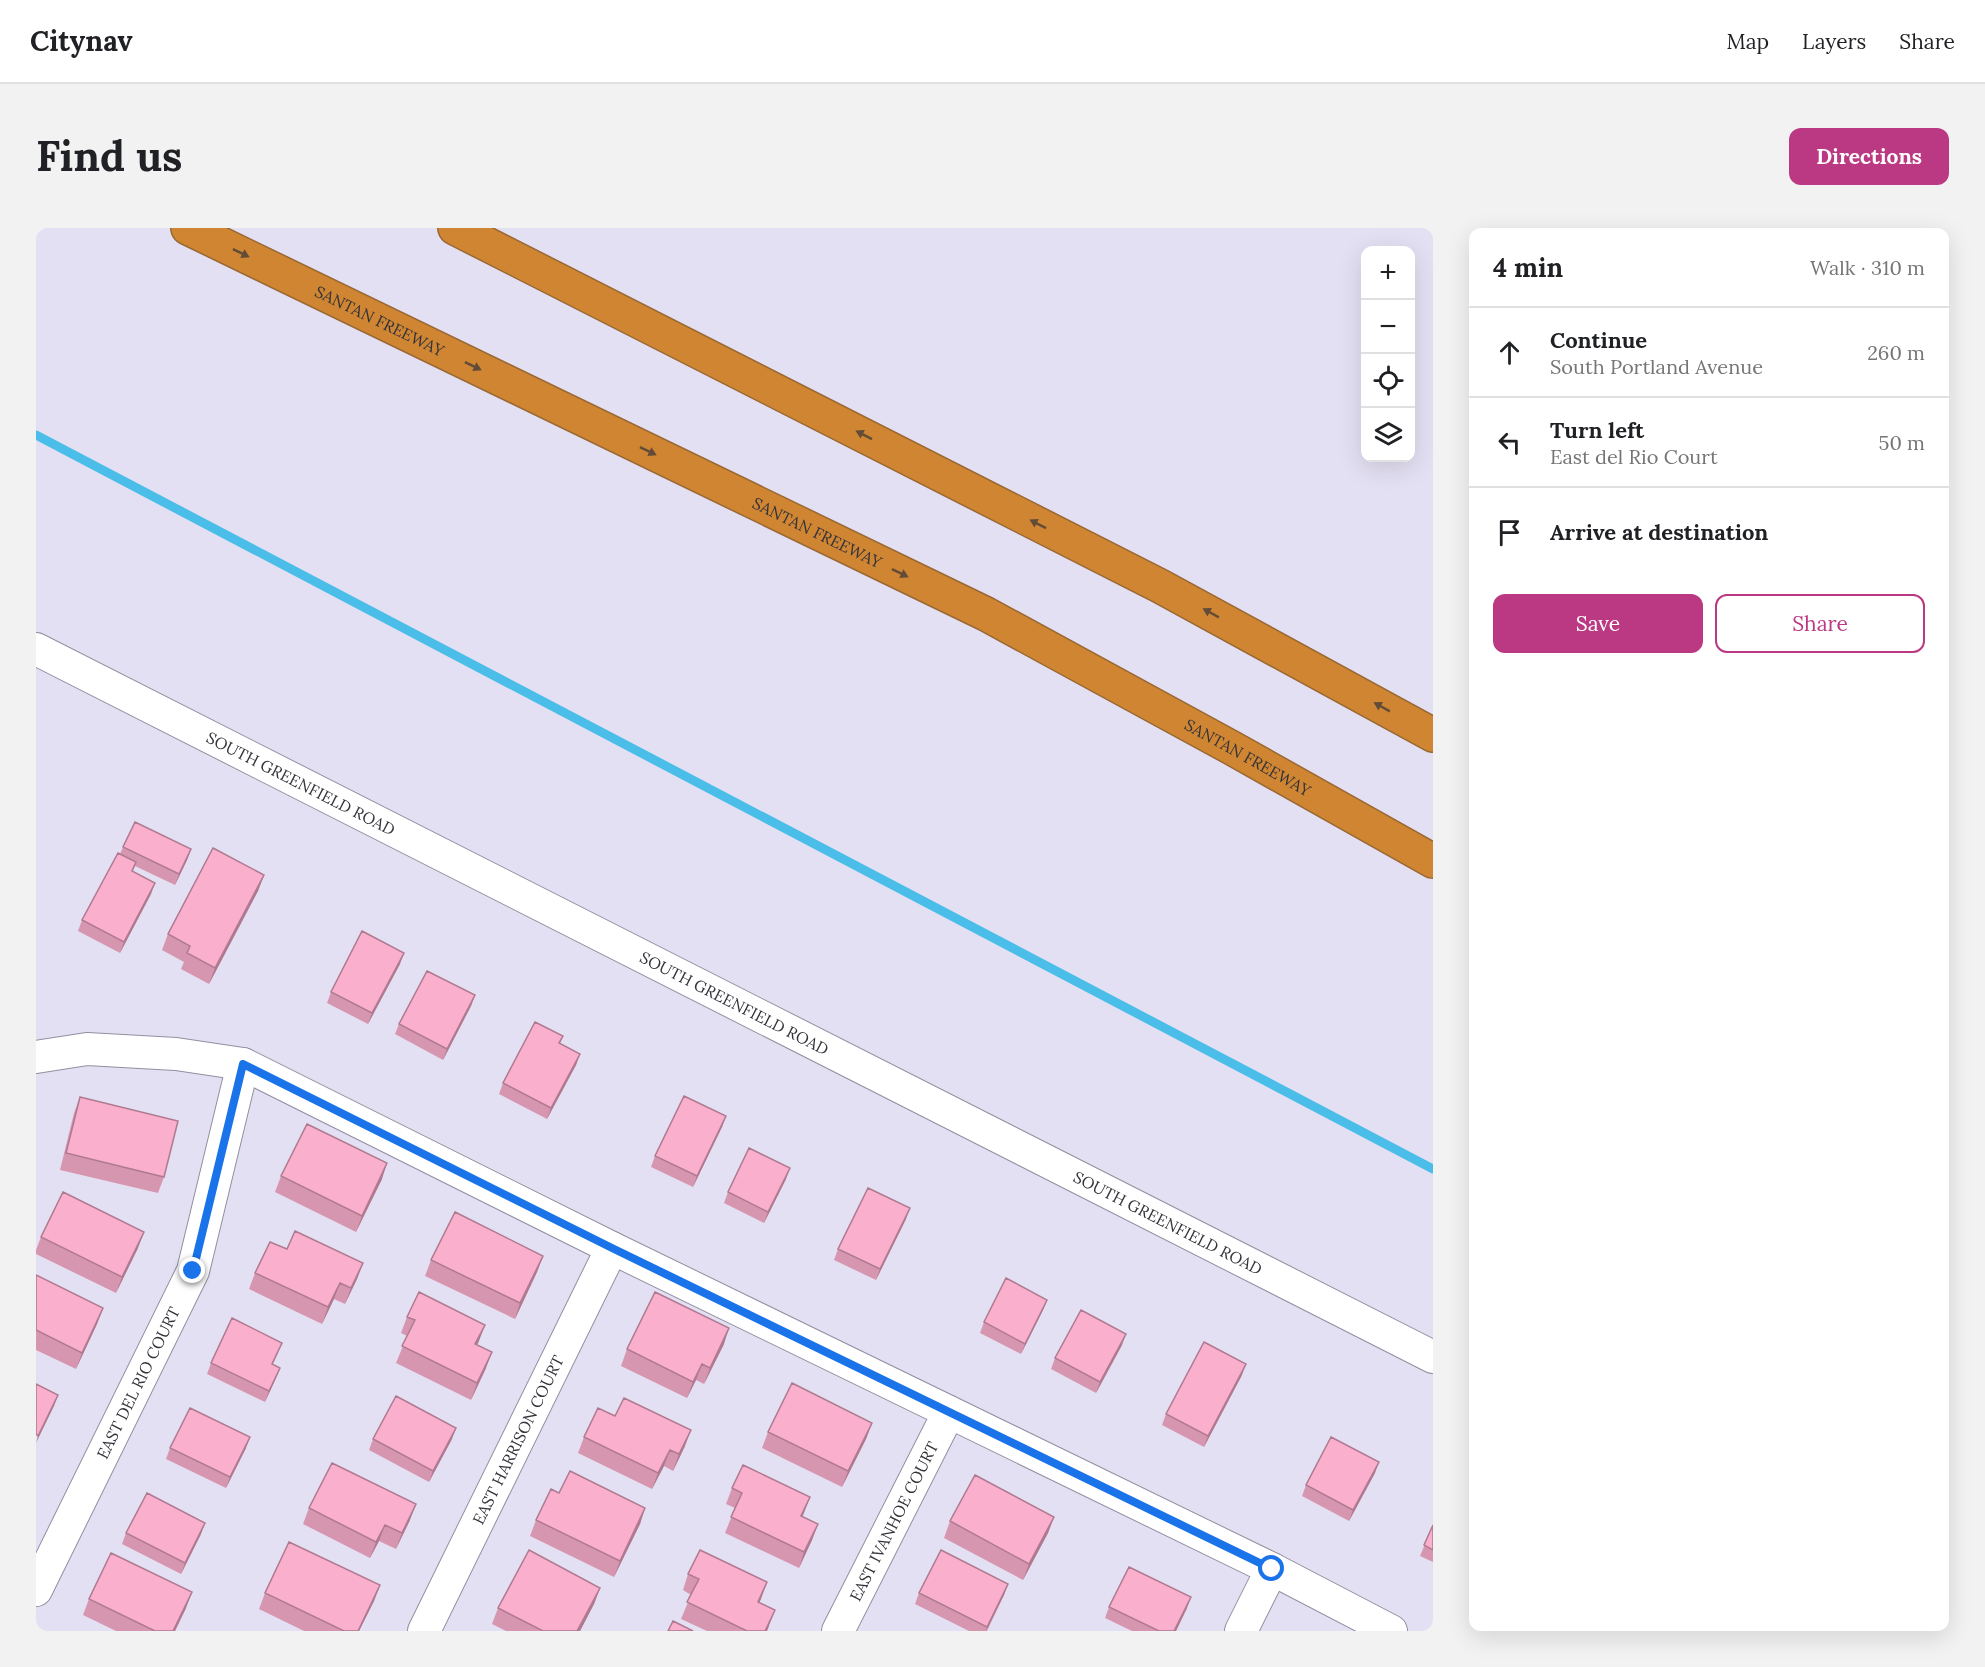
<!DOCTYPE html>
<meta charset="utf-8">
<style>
:root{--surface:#fff;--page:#f2f2f2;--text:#202124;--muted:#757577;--line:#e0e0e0;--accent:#bb3982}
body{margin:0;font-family:Lora,serif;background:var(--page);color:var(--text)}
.controls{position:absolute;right:18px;top:18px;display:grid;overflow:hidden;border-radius:12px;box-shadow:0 6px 24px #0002}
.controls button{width:54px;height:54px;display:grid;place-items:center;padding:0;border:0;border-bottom:2px solid var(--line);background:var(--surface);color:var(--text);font:30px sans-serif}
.stop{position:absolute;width:18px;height:18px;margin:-14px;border:4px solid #1a73e8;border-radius:50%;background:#fff}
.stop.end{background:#1a73e8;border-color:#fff;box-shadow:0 2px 6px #0008}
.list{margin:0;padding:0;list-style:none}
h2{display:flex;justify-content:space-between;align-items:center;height:78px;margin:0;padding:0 24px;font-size:26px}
h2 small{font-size:20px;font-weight:400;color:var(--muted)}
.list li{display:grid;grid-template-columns:39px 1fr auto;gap:18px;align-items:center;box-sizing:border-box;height:90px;padding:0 24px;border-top:2px solid var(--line)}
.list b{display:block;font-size:22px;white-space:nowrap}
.list p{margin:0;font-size:20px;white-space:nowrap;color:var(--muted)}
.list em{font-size:20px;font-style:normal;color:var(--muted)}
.actions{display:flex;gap:12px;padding:18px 24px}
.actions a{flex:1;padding:14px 0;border:2px solid var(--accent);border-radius:12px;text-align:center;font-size:21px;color:var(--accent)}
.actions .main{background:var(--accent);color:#fff}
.icon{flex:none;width:33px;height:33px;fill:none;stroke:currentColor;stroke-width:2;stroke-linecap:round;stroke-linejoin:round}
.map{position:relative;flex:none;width:1397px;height:1403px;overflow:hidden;border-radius:12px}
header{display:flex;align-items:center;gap:36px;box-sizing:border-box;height:84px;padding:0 30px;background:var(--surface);border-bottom:2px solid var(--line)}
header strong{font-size:28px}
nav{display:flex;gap:33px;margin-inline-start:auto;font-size:21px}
.intro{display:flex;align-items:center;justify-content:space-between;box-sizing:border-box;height:144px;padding:0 36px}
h1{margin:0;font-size:42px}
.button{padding:15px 27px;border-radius:12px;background:var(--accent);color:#fff;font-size:21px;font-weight:700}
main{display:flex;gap:36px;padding:0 36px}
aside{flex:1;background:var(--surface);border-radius:12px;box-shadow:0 6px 24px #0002}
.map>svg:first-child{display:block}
</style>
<header>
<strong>Citynav</strong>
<nav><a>Map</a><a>Layers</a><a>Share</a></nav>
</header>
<div class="intro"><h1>Find us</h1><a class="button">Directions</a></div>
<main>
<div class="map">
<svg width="1397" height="1403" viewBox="0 0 1397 1403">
<rect width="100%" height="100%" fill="#e4e0f3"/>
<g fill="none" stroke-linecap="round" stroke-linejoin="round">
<path stroke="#4abde8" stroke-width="9" d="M0,207L1397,941"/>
<defs>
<g id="street">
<path id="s1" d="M0,421L1397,1129"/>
<path d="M0,829L51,821L140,826L207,836L576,1020L1236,1341L1355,1403"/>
<path id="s2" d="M0,1362L157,1043L207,836"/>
<path id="s3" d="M388,1403L576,1020"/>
<path id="s4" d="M802,1403L913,1184"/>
<path d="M1205,1403L1236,1341"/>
</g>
<g id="highway">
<path id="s5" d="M152,0L950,386L1196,520L1397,633"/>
<path d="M419,0L1124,358L1397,507"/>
</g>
</defs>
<use href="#street" stroke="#928fa0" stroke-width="34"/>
<use href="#highway" stroke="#996834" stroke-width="36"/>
<use href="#street" stroke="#fff" stroke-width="32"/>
<use href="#highway" stroke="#cf8531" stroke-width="33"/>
</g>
<path fill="#d796b0" d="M87,619L155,621L151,632L139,657L99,638L97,643L115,666L84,725L42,703L46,692L84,626Z
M228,647L222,663L173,756L145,741L148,734L126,722L132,706Z
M364,736L332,796L291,775L295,764Z
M439,767L435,778L407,832L359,806L363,796Z
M527,808L524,816L544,826L540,837L511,891L463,866L467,855Z
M44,869L128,949L122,965L24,942L38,885Z
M690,888L686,899L657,959L615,939L619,928Z
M245,948L346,951L320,1004L239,964Z
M750,951L728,995L688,975L692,964Z
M870,991L840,1052L798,1032L802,1021Z
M5,1009L102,1020L80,1065L0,1026V1022Z
M251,1021L327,1035L321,1051L309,1076L298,1071L286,1096L213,1061L219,1045Z
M507,1028L501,1044L479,1091L389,1048L395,1032Z
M0,1047L67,1080L61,1096L40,1141L0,1122Z
M1011,1072L1007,1082L985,1126L944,1105L948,1094Z
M371,1089L443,1113L441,1117L450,1140L435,1172L360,1135L371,1108L365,1105Z
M688,1116L668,1156L660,1152L651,1170L585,1138L591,1121Z
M1086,1117L1060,1165L1015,1141L1019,1130Z
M242,1125L237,1136L240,1150L229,1174L171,1146L175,1135Z
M1206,1147L1168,1219L1126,1197L1130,1186Z
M836,1195L830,1211L806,1259L726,1220L732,1204Z
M548,1209L649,1218L637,1243L628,1238L616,1261L542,1225Z
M337,1211H416L393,1254L333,1222Z
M134,1220H210L190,1260L130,1231Z
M1339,1245L1313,1293L1266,1268L1270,1257Z
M696,1260L768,1285L766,1289L782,1296L776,1312L763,1340L689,1305L699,1280L690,1276Z
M273,1280L374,1292L360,1321L343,1313L334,1330L267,1296Z
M609,1280L604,1296L578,1349L494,1308L500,1292Z
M1018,1289L1012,1305L987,1352L908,1310L914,1293Z
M1397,1297V1334L1384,1328Z
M90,1305L165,1306L145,1346L86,1316Z
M652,1346L725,1371L723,1374L733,1398L731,1403H671L645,1391L655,1367L647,1362Z
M972,1356L968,1367L951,1403H933L879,1376L883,1365Z
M344,1357L338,1373L323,1403H268L223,1381L229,1365Z
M564,1360L558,1376L544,1403H470L456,1396L462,1380Z
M53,1371L150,1380L139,1403H80L47,1387Z
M1073,1379L1151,1380L1140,1403H1096L1069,1390Z"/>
<path fill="#af7a90" d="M155,621L151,632L139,657L143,646Z
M228,647L222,663L173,756L179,740Z
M119,655L115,666L84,725L88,714Z
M368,725L364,736L332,796L336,785Z
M439,767L435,778L407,832L411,821Z
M544,826L540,837L511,891L515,880Z
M690,888L686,899L657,959L661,948Z
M351,935L346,951L320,1004L326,988Z
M754,940L750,951L728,995L732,984Z
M874,980L870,991L840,1052L844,1041Z
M108,1004L102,1020L80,1065L86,1049Z
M507,1028L501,1044L479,1091L484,1075Z
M327,1035L321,1051L309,1076L315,1060Z
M304,1055L298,1071L286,1096L292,1079Z
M1011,1072L1007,1082L985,1126L989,1116Z
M67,1080L61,1096L40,1141L46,1125Z
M449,1097L443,1113L433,1132L439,1116Z
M693,1100L688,1116L668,1156L674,1140Z
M1090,1106L1086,1117L1060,1165L1064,1154Z
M456,1124L450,1140L435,1172L441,1155Z
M666,1136L660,1152L651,1170L657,1154Z
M1210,1136L1206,1147L1168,1219L1172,1208Z
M244,1140L240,1150L229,1174L233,1163Z
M22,1167L18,1178L0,1215L2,1208Z
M836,1195L830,1211L806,1259L812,1243Z
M420,1200L416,1211L393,1254L397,1243Z
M655,1202L649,1218L637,1243L643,1226Z
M214,1209L210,1220L190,1260L194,1249Z
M634,1222L628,1238L616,1261L622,1245Z
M1343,1234L1339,1245L1313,1293L1317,1282Z
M774,1269L768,1285L759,1304L765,1288Z
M380,1276L374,1292L360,1321L366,1305Z
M609,1280L604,1296L578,1349L584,1333Z
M1018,1289L1012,1305L987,1352L993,1336Z
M169,1295L165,1306L145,1346L149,1335Z
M782,1296L776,1312L763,1340L768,1324Z
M349,1297L343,1313L334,1330L340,1314Z
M731,1354L725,1371L716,1390L722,1374Z
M972,1356L968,1367L950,1403L951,1399Z
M344,1357L338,1373L323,1403H322Z
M564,1360L558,1376L544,1403H541Z
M156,1364L150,1380L139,1403H137Z
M1155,1369L1151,1380L1140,1403H1138Z
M739,1382L731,1403H729Z"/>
<path fill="#faafcd" stroke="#af7a90" stroke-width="1.5" d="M99,594L155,621L143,646L87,619Z
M177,620L228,647L179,740L151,725L154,718L132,706Z
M82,625L100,634L96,643L119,655L88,714L46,692Z
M326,703L368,725L336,785L295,764Z
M391,743L439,767L411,821L363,796Z
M499,794L527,808L523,815L544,826L515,880L467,855Z
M648,868L690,888L661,948L619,928Z
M44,869L142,893L128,949L30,925Z
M271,896L351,935L326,988L245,948Z
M713,920L754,940L732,984L692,964Z
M832,960L874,980L844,1041L802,1021Z
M27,964L108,1004L86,1049L5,1009Z
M419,984L507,1028L484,1075L395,1032Z
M259,1003L327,1035L315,1060L304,1055L292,1079L219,1045L234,1014L251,1021Z
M0,1047L67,1080L46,1125L0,1102Z
M970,1050L1011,1072L989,1116L948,1094Z
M383,1064L449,1097L439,1116L456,1124L441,1155L366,1118L379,1092L371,1089Z
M619,1064L693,1100L674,1140L666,1136L657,1154L591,1121Z
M1045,1082L1090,1106L1064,1154L1019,1130Z
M196,1090L246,1115L236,1136L244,1140L233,1163L175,1135Z
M1168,1114L1210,1136L1172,1208L1130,1186Z
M756,1155L836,1195L812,1243L732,1204Z
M0,1156L22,1167L2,1208L0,1206Z
M360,1168L420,1200L397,1243L337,1211Z
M588,1170L655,1202L643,1226L634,1222L622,1245L548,1209L562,1180L579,1188Z
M154,1180L214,1209L194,1249L134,1220Z
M1295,1209L1343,1234L1317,1282L1270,1257Z
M296,1235L380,1276L366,1305L349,1297L340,1314L273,1280Z
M707,1237L774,1269L765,1288L782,1296L768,1324L695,1289L706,1265L696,1260Z
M534,1243L609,1280L584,1333L500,1292L515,1261L523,1265Z
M939,1247L1018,1289L993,1336L914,1293Z
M111,1265L169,1295L149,1335L90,1305Z
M1397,1297V1322L1388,1317Z
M253,1314L344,1357L322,1403H308L229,1365Z
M493,1322L564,1360L541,1403H507L462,1380Z
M664,1322L731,1354L722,1374L739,1382L729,1403H711L651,1374L663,1351L652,1346Z
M905,1322L972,1356L951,1399L883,1365Z
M75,1325L156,1364L137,1403H119L53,1371Z
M1093,1339L1155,1369L1138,1403H1123L1073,1379Z
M637,1393L657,1403H632Z"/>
<defs><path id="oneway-solid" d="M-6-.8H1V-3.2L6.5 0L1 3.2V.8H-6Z" transform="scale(1.5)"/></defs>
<g fill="#624c37">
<use href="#oneway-solid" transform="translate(205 25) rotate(26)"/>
<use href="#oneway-solid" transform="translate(437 138) rotate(26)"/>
<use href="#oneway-solid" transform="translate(828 207) rotate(-153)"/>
<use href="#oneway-solid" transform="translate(612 223) rotate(26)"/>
<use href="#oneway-solid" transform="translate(1002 296) rotate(-153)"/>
<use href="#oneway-solid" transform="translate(864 345) rotate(26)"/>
<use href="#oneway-solid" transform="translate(1175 385) rotate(-151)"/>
<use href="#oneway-solid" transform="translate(1346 479) rotate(-151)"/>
</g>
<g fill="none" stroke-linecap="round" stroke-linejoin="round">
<path stroke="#1a73e8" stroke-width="8" d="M157,1043L207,836L576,1020L1236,1341"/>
</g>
<g text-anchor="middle" stroke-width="4.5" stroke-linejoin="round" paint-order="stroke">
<g font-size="16" fill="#34333a" stroke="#fff">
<text dy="6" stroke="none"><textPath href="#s5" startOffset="213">SANTAN FREEWAY</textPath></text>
<text dy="6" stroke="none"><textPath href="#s5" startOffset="699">SANTAN FREEWAY</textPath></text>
<text dy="6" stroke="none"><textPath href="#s5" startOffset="1185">SANTAN FREEWAY</textPath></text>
<text dy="6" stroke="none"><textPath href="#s1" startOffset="297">SOUTH GREENFIELD ROAD</textPath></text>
<text dy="6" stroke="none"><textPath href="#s1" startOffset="783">SOUTH GREENFIELD ROAD</textPath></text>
<text dy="6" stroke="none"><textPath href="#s1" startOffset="1269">SOUTH GREENFIELD ROAD</textPath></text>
<text dy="6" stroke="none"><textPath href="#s2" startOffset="231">EAST DEL RIO COURT</textPath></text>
<text dy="6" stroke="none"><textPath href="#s3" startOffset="213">EAST HARRISON COURT</textPath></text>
<text dy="6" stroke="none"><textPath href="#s4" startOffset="123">EAST IVANHOE COURT</textPath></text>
</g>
</g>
</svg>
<div class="controls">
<button>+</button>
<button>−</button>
<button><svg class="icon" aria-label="locate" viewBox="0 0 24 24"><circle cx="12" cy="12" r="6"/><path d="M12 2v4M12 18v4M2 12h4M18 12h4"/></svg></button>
<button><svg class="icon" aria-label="layers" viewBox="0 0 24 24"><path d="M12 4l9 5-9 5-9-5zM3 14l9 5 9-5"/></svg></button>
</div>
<div class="stop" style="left:1236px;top:1341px"></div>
<div class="stop end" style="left:157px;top:1043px"></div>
</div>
<aside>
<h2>4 min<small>Walk · 310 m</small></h2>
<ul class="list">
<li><svg class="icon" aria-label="ahead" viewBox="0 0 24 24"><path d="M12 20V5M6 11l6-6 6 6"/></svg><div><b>Continue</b><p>South Portland Avenue</p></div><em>260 m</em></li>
<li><svg class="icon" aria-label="left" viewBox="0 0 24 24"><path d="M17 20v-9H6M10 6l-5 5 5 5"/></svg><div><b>Turn left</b><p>East del Rio Court</p></div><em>50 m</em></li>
<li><svg class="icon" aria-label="arrive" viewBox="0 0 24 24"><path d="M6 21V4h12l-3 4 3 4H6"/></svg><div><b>Arrive at destination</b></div></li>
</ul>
<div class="actions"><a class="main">Save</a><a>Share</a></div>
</aside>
</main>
